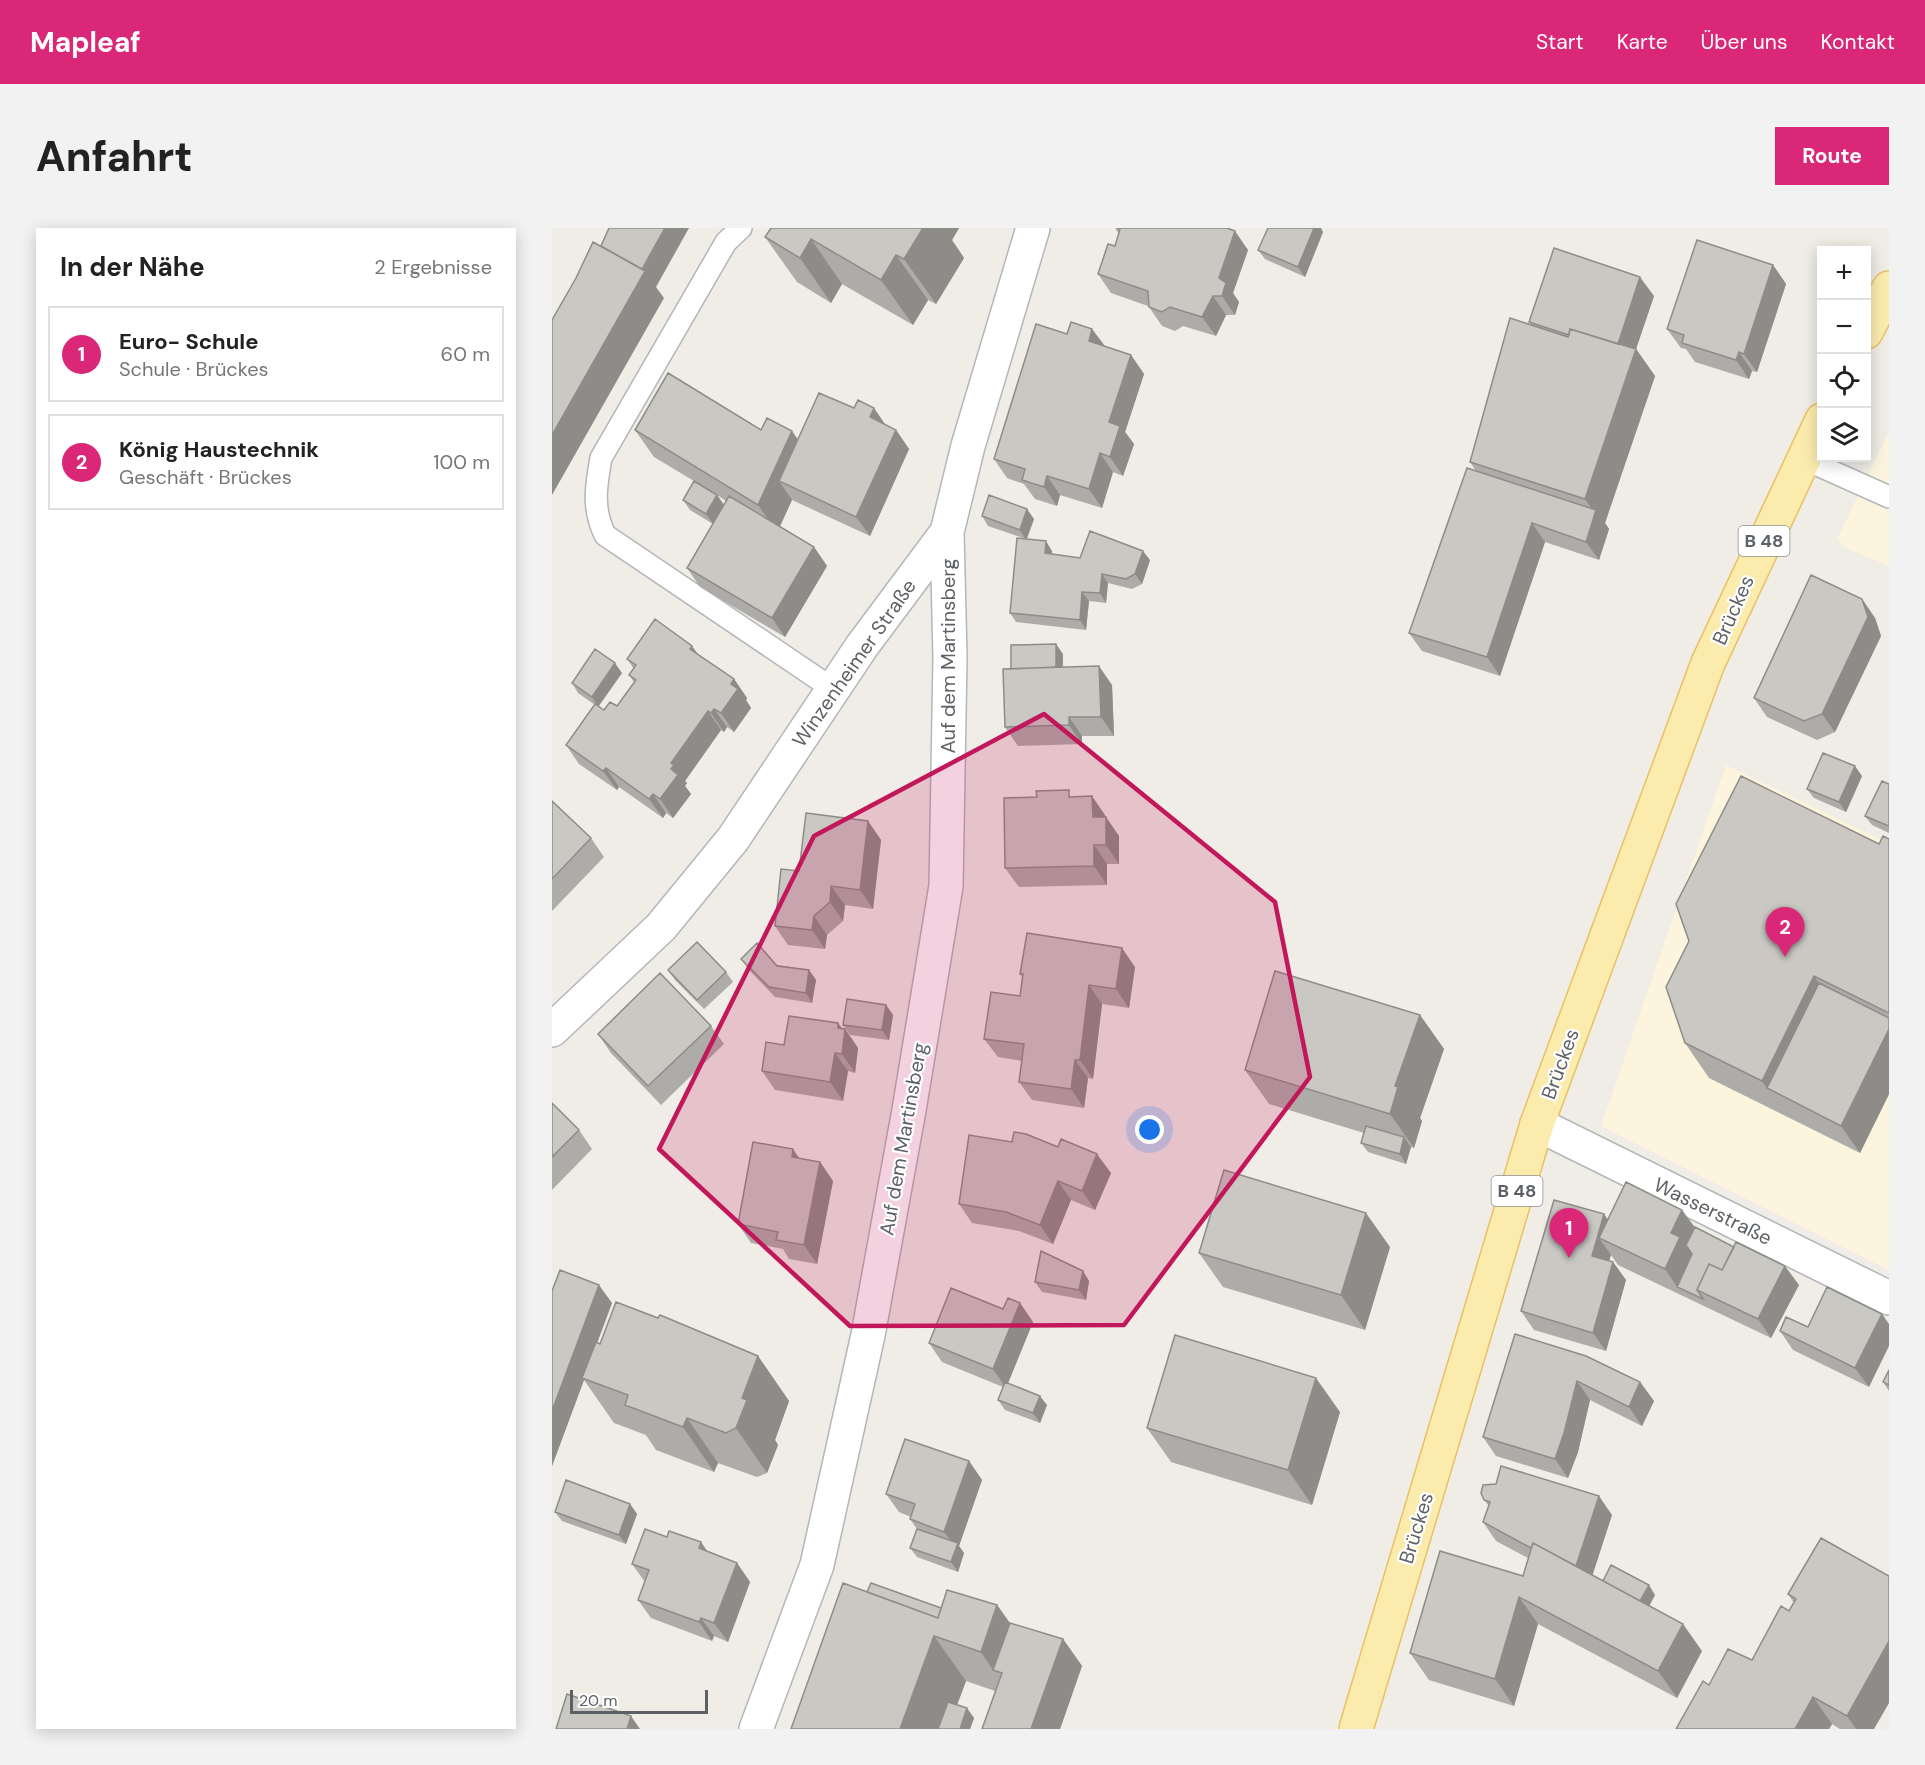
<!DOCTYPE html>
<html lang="de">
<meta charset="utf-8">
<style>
:root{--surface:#fff;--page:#f2f2f2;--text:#222;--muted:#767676;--line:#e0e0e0;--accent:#db2777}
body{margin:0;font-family:"DM Sans",sans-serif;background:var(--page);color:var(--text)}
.controls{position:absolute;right:18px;top:18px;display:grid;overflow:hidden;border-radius:0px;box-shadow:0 3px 15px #0003}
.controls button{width:54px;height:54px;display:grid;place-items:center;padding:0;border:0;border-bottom:2px solid var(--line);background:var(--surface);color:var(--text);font:30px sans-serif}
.scale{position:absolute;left:18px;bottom:15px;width:138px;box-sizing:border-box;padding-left:6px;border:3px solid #5d6166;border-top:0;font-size:16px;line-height:21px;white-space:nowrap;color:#5d6166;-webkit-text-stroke:4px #fff;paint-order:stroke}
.you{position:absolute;left:598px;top:902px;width:21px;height:21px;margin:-15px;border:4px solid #fff;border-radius:50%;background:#1a73e8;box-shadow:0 0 0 9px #1a73e833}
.badge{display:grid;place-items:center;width:39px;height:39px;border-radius:50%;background:var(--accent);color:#fff;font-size:20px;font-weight:700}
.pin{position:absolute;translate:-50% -50px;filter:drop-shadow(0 2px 3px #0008)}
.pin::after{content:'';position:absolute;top:32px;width:21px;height:18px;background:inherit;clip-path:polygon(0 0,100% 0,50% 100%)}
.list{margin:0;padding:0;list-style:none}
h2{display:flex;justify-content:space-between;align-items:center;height:78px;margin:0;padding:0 24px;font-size:26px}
h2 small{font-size:20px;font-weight:400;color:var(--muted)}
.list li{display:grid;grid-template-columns:39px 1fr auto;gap:18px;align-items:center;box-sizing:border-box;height:96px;margin:0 12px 12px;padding:0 12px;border:2px solid var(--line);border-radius:0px}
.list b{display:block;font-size:22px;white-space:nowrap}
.list p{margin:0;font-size:20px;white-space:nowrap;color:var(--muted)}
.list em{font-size:20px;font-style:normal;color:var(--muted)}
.icon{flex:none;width:33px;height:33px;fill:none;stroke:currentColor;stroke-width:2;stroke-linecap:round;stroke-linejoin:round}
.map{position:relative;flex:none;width:1337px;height:1501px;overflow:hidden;border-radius:0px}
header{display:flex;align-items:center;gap:36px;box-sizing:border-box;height:84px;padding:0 30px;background:var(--accent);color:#fff}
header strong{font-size:28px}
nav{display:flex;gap:33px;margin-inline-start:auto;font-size:21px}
.intro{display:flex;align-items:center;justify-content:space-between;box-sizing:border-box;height:144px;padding:0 36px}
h1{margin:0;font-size:42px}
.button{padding:15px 27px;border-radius:0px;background:var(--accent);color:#fff;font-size:21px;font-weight:700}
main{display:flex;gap:36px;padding:0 36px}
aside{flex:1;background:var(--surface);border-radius:0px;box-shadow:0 3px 15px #0003}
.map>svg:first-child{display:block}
</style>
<header>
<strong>Mapleaf</strong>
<nav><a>Start</a><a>Karte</a><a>Über uns</a><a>Kontakt</a></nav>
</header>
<div class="intro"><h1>Anfahrt</h1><a class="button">Route</a></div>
<main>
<aside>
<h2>In der Nähe<small>2 Ergebnisse</small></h2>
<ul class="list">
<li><span class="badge">1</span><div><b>Euro- Schule</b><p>Schule · Brückes</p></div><em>60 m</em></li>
<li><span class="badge">2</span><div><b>König Haustechnik</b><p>Geschäft · Brückes</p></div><em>100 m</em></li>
</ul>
</aside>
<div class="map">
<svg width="1337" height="1501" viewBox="0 0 1337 1501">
<rect width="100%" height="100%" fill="#efede6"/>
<path fill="#fcf4dd" d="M1337,204V338L1292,319L1285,311Z
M1174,537L1337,616V1042L1049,898Z"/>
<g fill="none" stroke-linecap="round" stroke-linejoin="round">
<defs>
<path id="service" d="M189,0L174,14L49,230C44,258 40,280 53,307L281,461
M1250,230L1337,269"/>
<path id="minor" d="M0,802L109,699L181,611L310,418L395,304L416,218L481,0
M985,896L1337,1070
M204,1501L265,1337L316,1107L357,882L394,658L398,429L395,304"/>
<path id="primary" d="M1314,104L1337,60
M804,1501L985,896L1156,435L1270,192"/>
</defs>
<use href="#service" stroke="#b3b6ba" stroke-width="24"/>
<use href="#minor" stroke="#b3b6ba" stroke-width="36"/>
<use href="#primary" stroke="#ebc063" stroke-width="36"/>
<use href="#service" stroke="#fff" stroke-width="21"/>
<use href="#minor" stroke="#fff" stroke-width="33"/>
<use href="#primary" stroke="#fbecae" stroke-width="33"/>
</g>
<path fill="#aeaca8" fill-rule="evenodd" d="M219,0H407L400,12L412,30L384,76L376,72L361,97L290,56L279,75L245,54L213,9Z
M563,0H675L696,22L681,65L687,74L683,87H674L664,108L631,98L623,103L610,98L597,79L596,78L559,65L546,46L563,18L567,6Z
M771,4L753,49L713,31L706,22Z
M1221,37L1234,56L1205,144L1200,143L1197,151L1143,134L1134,121L1129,120L1115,101Z
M1102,68L1084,121L1103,148L1053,295L1057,301L1047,332L993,314L948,448L870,423L857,405L924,243L918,234L979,96L977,94Z
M540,101L553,118L579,127L592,146L573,204L582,216L571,248L561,244L550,280L508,267L505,278L483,271L472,256L455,250L442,231L515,106Z
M302,180H322L333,197L344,202L357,221L318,308L240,272L228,299L262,319L275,338L233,409L148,359L135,340L161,296L138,282L131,272L142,253L102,229L83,202H209L246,211ZM165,267L174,273L172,277Z
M430,288L482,291L475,311L500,323V326L528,330L598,332L590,356L580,361L556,355L554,375L537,373L534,402L464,394L458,385L471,310L436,298Z
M1310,371L1323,390L1329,408L1283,504L1265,512L1215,489L1202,470Z
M146,426L182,451L195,470L194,472L199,480L182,504L175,499L172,504L169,502L133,553L135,555L133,558L139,566L121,590L114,585L111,590L67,559L65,562L27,536L14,517L52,482L65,478L82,454L77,447L82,441L75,431Z
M511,426V439L560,457L562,508H530V516L466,518L453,499L459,441Z
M70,445L46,479L26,465L20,455Z
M1310,548L1294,584L1262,570L1255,561Z
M1337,556V605L1320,597L1313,588Z
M521,568L553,587V589L567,608V636H555V657L467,659L453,640Z
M0,573L39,610L52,629L0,683Z
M316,593L329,612L321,681L293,677L291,693L275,707L273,721L236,717L223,698L247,643Z
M1337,611V866L1308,925L1157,850L1133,815L1327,616Z
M189,731L257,742L264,752L260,775L223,769L196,741Z
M583,739L577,780L550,776L541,851L536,850L532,880L480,872L467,854L470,833L446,829L432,811L468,768L470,749L468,746Z
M116,742L174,744L181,754L152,781L123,752Z
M334,777L341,787L337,812L298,807L291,797Z
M868,787L892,821L868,890L870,893L862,920L859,919L854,936L816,924L809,915L812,905L717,876L693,842Z
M159,798L172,816L109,877L59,825L46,806Z
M290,801H293L306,820L303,845L296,843L291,873L223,862L210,843L232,817Z
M0,875L27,902L40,921L0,962Z
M417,907L559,945L543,982L519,972L501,1016L467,1003L420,995L407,976Z
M247,930L268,934L281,953L265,1036L237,1031L231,1021L199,1015L186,996Z
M1130,982L1143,999L1247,1057L1219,1110L1066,1037L1059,1027L1057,1033L1061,1034L1074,1052L1054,1123L982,1102L969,1083L1056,991Z
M838,1019L813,1102L671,1059L647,1025Z
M531,1043L537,1053L534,1072L490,1064L483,1054Z
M1275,1059L1317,1159L1241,1122L1228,1103L1256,1099Z
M0,1063L60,1075L45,1115L48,1116L206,1128L237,1173L223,1212L226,1217L215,1245L205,1249L166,1235L162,1244L104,1222L94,1207L62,1195L32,1152L0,1238Z
M468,1075L481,1094L456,1155L495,1177L488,1195L453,1182L446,1172L451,1159L390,1134L377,1115L451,1081Z
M963,1106L1088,1154L1102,1173L1090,1198L1038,1172L1026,1224L1016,1250L944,1228L931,1209Z
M1337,1142V1163L1331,1154Z
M788,1184L760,1277L619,1234L595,1200Z
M417,1233L430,1252L407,1318L412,1325L406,1344L365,1329L358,1320L365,1301L358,1291L359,1289L347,1284L334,1266Z
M932,1272L1060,1287L1040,1347L1051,1353L1103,1367L1097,1378L1150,1423L1125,1470L986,1396L962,1478L877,1452L858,1425L971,1348L976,1330L944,1313L931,1294L937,1278Z
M78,1276L85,1286L74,1316L10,1293L3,1284Z
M1269,1310L1322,1501H1288L1280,1496L1277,1501H1124L1157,1457L1200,1432L1237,1383L1242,1375L1236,1366Z
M156,1324L185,1335L198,1354L176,1414L162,1408L160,1413L99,1390L86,1372L93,1354L80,1336Z
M315,1364L389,1380L445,1377L458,1395L511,1411L530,1438L508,1501H430L443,1463L414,1453L405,1477L422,1490L418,1501H239Z"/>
<path fill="#8d8c88" d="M113,0H137L104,59L112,70L0,267V207Z
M371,0H407L400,12L412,30L384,76L352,31Z
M762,0H769L771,4L753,49L746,39Z
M683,3L696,22L681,65L687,74L683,87L670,68L667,50Z
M259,11L290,56L279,75L248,30Z
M344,27L376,72L361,97L329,52Z
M1221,37L1234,56L1205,144L1192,126Z
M1088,49L1102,68L1084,121L1103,148L1053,295L1057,301L1047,332L1034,314L1043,285L1033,271L1064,123Z
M661,68L674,87L664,108L650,89Z
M540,101L554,120L537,113Z
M1187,124L1200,143L1197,151L1184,132Z
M579,127L592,146L573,204L582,216L571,248L558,229L557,194Z
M322,180L335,199L318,189Z
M344,202L357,221L318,308L304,289Z
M240,203L259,230L227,253L240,272L225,304L206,277Z
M548,225L561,244L550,280L537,261Z
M495,248L508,267L505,278L492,259Z
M165,267L172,277L161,296L154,286Z
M475,281L482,291L474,312L468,302Z
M980,295L993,314L948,448L935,429Z
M494,313L500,323L499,334L493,325Z
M262,319L275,338L233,409L220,390Z
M591,323L598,332L590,356L583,346Z
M550,346L556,355L554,375L548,365Z
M530,364L537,373L534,402L528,392Z
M1310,371L1323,390L1329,408L1283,504L1270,486Z
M504,416L511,426L510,450L504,440Z
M140,418L153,436L138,421Z
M63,435L70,445L46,479L40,469Z
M547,438L560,457L562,508L549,489Z
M182,451L195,470L194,472L199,480L182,504L169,485L179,456Z
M162,481L175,499L172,504L159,485Z
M156,483L169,502L133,553L135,555L133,558L139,566L121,590L108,571L119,541V535Z
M517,489L530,508V516L517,497Z
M1303,538L1310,548L1294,584L1287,574Z
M54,540L67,559L65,562L51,543Z
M101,566L114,585L111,590L97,571Z
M540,568L553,587L554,608L541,589Z
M554,589L567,608V636L554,617Z
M316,593L329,612L321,681L308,662Z
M542,617L555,636V657L542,638Z
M279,658L293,677L291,693L278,674Z
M262,688L275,707L273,721L260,702Z
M570,720L583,739L577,780L564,761Z
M257,742L264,752L260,775L254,765Z
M1262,748L1286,783L1215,860L1234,888L1210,853Z
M537,757L550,776L541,851L528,832Z
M334,777L341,787L337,812L330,802Z
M868,787L892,821L868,890L870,893L862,920L838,886L843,858Z
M286,795L293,804V801L306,820L303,845L290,826L286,800Z
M1337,801V866L1308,925L1289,898Z
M283,825L296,843L291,873L278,854Z
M523,832L536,850L532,880L519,861Z
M852,909L859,919L854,936L848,926Z
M241,921L254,940L240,929Z
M545,926L559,945L543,982L530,963Z
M268,934L281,953L265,1036L252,1017Z
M506,953L519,972L501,1016L488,997Z
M1130,982L1149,1009L1125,1059L1113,1041L1119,1005Z
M814,985L838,1019L813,1102L789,1067Z
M1052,986L1065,1005L1047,1010L1059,1027L1053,1047L1040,1028Z
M1061,1034L1074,1052L1054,1123L1041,1105Z
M1233,1038L1247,1057L1219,1110L1206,1091Z
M531,1043L537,1053L534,1072L527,1062Z
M47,1057L60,1075L32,1150H30L32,1152L0,1238V1183Z
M468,1075L481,1094L454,1160L441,1141Z
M1330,1086L1337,1096V1118L1317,1159L1303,1140Z
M206,1128L237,1173L223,1212L226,1217L215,1245L184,1200L190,1170Z
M764,1150L788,1184L760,1277L736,1242Z
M1025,1153L1038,1172L1026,1224L1016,1250L1003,1231Z
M1088,1154L1102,1173L1090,1198L1077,1179Z
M488,1168L495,1177L488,1195L481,1185Z
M135,1190L166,1235L162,1244L131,1199Z
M417,1233L430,1252L407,1318L412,1325L406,1344L399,1334L404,1320L392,1304Z
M1047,1268L1060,1287L1036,1361L1023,1342Z
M78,1276L85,1286L74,1316L67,1307Z
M149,1314L162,1333L147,1320Z
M185,1335L198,1354L176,1414L162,1395Z
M1097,1357L1103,1367L1090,1391L1084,1381Z
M967,1369L986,1396L962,1478L943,1451Z
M445,1377L477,1422L450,1445L441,1442L429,1424Z
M149,1390L162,1408L160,1413L147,1394Z
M1131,1396L1150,1423L1125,1470L1106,1443Z
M382,1408L414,1453L396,1501H348Z
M511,1411L530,1438L508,1501H479Z
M1337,1413V1475L1322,1501H1304L1295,1488Z
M1261,1469L1280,1496L1277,1501H1243Z
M415,1480L422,1490L418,1501H408Z
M79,1488L88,1501H75Z"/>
<path fill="#cac8c3" stroke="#8d8c88" stroke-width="1.5" d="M57,0H113L90,41L49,18Z
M219,0H371L352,31L344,27L329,52L259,11L248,30L213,9Z
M566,0H675L683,3L668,47L667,50L674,55L670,68H661L650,89L618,79L610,84L597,79L596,63L546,46L556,16L563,18L568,1Z
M716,0H762L746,39L706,22Z
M1145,12L1221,37L1192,126L1187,124L1184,132L1130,115L1132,107L1115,101Z
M41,14L93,43L0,207V92L24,50Z
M1002,20L1088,49L1066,116L1018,101L1017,107L977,94Z
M958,90L1016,109L1018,101L1084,121L1033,271L918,234Z
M519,94L540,101L537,113L579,127L557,194L568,198L558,229L548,225L537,261L495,248L492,259L470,252L473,241L442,231L484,96L515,106Z
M116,145L209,202L215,190L240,203L206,277L83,202Z
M267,165L302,180L306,172L322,180L318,189L344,202L304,289L227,253Z
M915,240L1044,282L1034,314L980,295L935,429L857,405Z
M142,253L165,267L154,286L131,272Z
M437,267L475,281L468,302L430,288Z
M177,268L262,319L220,390L135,340Z
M538,303L591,323L583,346L574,351L550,346L548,365L530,364L528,392L458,385L465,310L494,313L493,325L528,330Z
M1259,347L1310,371L1316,389L1270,486L1252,493L1202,470Z
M103,391L140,418L138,421L182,451L179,456L186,461L169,485L162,481L159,485L156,483L119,535L122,537L119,541L126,547L108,571L101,566L97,571L54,540L51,543L14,517L43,476L52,482L58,474L65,478L84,452L77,447L84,437L75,431Z
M504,416V439L459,441V417Z
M43,421L63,435L40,469L20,455Z
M547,438L549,489H517V497L453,499L451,441Z
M1271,525L1303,538L1287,574L1255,561Z
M1189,548L1327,616L1331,608L1337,611V785L1262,748L1210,853L1133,815L1114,759L1137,713L1124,676Z
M1330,553L1337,556V598L1313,588Z
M517,562V569L540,568L541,589H554V617H542V638L453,640L452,570L485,569L484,563Z
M0,573L39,610L0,651Z
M254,585L316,593L308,662L279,658L278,674L262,688L260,702L223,698L229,641L247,643Z
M475,705L570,720L564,761L537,757L528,832H523L519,861L467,854L472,816L432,811L439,764L468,768L471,746H468Z
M145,714L174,744L145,772L116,742Z
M205,715L225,738L257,742L254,765L217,759L189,731Z
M723,743L868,787L843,858L846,859L838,886L693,842Z
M108,745L159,798L96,858L46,806Z
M1267,755L1337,790V801L1289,898L1215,860Z
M295,771L334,777L330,802L291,797Z
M237,788L286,795V800L293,801L290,826L283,825L278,854L210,843L214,814L232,817Z
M0,875L27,902L0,929Z
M814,898L852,909L848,926L809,915Z
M462,904L474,906L506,919L509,911L545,926L530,963L506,953L488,997L454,984L407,976L417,907L460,914Z
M201,914L241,921L240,929L268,934L252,1017L224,1012L226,1004L186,996Z
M672,942L814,985L789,1067L647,1025Z
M1074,954L1130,982L1119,1005L1128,1009L1113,1041L1047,1010Z
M1002,972L1052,986L1040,1028L1061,1034L1041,1105L969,1083Z
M1143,999L1182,1019L1170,1042L1157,1036L1145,1062L1151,1071L1125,1059L1140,1026L1134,1017Z
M1184,1014L1233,1038L1206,1091L1145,1062L1157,1036L1170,1042Z
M489,1023L531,1043L527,1062L483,1054Z
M8,1042L47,1057L0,1183V1063Z
M1275,1059L1330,1086L1303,1140L1228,1103L1234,1089L1256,1099Z
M399,1060L451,1081L456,1070L468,1075L441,1141L377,1115Z
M64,1074L106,1090L108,1087L206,1128L190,1170L195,1172L184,1200L174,1205L135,1190L131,1199L73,1177L76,1167L30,1150L44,1114L48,1116Z
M963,1106L1034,1128L1088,1154L1077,1179L1025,1153L1012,1205L1003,1231L931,1209Z
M623,1107L764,1150L736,1242L595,1200Z
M1337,1142V1157L1331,1154Z
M453,1154L488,1168L481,1185L446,1172Z
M353,1211L417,1233L392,1304L358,1291L363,1276L334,1266Z
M949,1238L1047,1268L1024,1338L981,1315L979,1320L931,1294L938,1274L932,1272L929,1265L931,1257L944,1256Z
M14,1252L78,1276L67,1307L3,1284Z
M93,1301L115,1309L117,1303L149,1314L147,1320L185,1335L162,1395L149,1390L147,1394L86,1372L97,1342L80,1336Z
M365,1301L406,1315L399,1334L358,1320Z
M1269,1310L1337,1348V1413L1295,1488L1261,1469L1243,1501H1124L1151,1453L1157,1457L1176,1421L1200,1432L1229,1378L1237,1383L1244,1371L1236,1366Z
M981,1315L1131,1396L1106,1443L967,1369L943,1451L858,1425L888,1323L971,1348Z
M1059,1337L1097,1357L1088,1373L1051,1353Z
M291,1355L386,1390L395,1362L445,1377L429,1424L382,1408L348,1501H239Z
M319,1355L389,1380L386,1390L315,1364Z
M458,1395L511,1411L479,1501H430L450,1445L441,1442Z
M15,1466L79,1488L75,1501H4Z
M396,1474L415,1480L408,1501H386Z"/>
<path fill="#c2185b" fill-opacity="0.2" stroke="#c2185b" stroke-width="4.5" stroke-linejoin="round" d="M492,486L723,674L758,849L572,1097L298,1098L107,921L262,608Z"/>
<g text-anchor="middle" stroke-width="4.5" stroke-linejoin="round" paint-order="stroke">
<g fill="#fff" stroke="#8e9094" stroke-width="1.5">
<rect x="1186.5" y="298" width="51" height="30" rx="4.5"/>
<rect x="939.5" y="948" width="51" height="30" rx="4.5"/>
</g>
<g font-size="18" font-weight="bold" fill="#5d6166">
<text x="1212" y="319">B 48</text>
<text x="965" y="969">B 48</text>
</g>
<g font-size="20" fill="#5d6166" stroke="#fff">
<text transform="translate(1181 382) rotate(-66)" y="7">Brückes</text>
<text transform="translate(396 428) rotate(-90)" y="7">Auf dem Martinsberg</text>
<text transform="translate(302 435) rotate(-55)" y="7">Winzenheimer Straße</text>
<text transform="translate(1008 836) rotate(-70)" y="7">Brückes</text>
<text transform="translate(351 911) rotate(-80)" y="7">Auf dem Martinsberg</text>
<text transform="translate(1161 983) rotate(26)" y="7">Wasserstraße</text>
<text transform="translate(864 1300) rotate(-73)" y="7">Brückes</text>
</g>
</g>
</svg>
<div class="controls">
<button>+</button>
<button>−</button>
<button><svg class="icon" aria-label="locate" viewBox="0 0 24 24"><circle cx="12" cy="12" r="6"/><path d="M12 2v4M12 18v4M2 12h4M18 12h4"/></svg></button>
<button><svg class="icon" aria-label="layers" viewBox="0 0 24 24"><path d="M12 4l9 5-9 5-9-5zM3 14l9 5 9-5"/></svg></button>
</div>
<div class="scale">20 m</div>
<div class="you"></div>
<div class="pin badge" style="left:1017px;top:1030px">1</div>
<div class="pin badge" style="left:1233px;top:729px">2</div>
</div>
</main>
